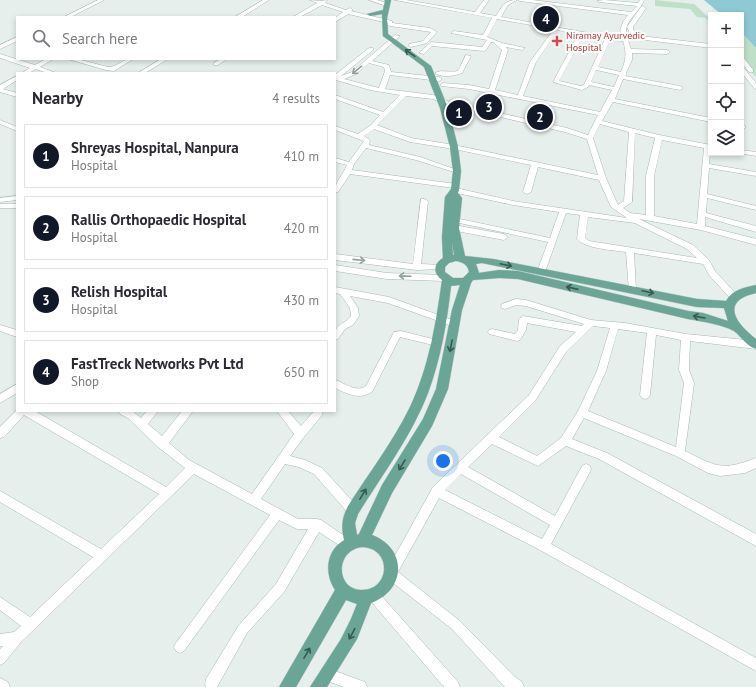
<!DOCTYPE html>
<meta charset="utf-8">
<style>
:root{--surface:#fff;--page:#f2f2f3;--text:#2b2b33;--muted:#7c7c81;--line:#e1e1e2;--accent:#111827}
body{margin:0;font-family:"PT Sans",sans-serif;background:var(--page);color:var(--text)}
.controls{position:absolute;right:12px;top:12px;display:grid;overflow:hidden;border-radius:0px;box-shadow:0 2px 6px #0003}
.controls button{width:36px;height:36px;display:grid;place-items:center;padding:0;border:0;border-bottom:1px solid var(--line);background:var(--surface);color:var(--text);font:20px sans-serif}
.you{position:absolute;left:443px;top:461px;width:14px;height:14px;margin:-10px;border:3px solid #fff;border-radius:50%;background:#1a73e8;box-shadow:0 0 0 6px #1a73e833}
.badge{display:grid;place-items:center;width:26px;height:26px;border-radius:50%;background:var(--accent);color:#fff;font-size:13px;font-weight:700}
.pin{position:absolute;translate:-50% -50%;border:2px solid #fff;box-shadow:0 1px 4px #0006}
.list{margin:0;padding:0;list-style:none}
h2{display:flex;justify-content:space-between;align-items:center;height:52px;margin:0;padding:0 16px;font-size:17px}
h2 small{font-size:13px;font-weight:400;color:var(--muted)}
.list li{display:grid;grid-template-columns:26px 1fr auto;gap:12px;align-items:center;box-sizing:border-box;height:64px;margin:0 8px 8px;padding:0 8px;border:1px solid var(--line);border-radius:0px}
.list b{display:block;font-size:15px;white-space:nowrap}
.list p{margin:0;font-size:13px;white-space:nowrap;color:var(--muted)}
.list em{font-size:13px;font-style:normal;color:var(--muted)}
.icon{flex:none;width:22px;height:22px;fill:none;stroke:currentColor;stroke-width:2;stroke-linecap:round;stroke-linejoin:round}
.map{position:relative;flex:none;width:756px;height:687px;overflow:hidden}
.search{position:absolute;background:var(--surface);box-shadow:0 2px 6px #0003;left:16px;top:16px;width:320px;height:44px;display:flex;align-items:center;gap:10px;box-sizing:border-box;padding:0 14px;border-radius:0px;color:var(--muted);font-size:15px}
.panel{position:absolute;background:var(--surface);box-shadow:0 2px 6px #0003;left:16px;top:72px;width:320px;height:340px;border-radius:0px}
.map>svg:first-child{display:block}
</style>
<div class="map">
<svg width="756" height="687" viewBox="0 0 756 687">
<rect width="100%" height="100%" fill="#e6efeb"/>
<path fill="#bfe0c8" d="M655,0L694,4L708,17H711V25L706,18L697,17L690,9L655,6Z
M741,32L756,48V77L741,59Z"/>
<path fill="#8ec9d4" d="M704,0H756V48L741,32V15H722Z"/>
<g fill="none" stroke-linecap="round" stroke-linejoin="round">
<defs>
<path id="minor" d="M98,0H104L71,17H64Z
M263,0H269L242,17H235Z
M310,0L321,1L327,0L325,3L346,10L350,8L353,10L351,11L392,21V23L430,28L437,32L427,43L411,47L408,45L409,44L423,41L431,32L390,26L388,25V23L348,14L335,22V18L343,12L322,5L300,17H293L317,3Z
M369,0H377L390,4L387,6Z
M395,0H406L475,12L484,0H489L480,13L496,16C502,6 505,0 517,0L508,5L501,17C542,24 582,33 624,38L625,36L620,31L623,22L628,15L520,1L518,0H532L631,12L637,6L599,2L597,1L604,0L638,3L640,0H644C640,12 627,18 626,31L629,34L630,33L627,27L641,7L643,6L646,8L633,27V30L640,34V36L711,44V48L629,38L628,40L631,49L667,50L670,52L667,54L632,53V60L626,73L627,74L625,76L680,86L683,88L680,90L623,79L615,99L711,118V122L613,102L602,121L659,135L711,145L709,164L756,172V176L709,168L707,194L756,206V210L707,198L706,213L756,226V232L705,217V226L756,239V245L701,230L639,219L693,245L709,260L715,271L737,295L738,297L737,299H731L709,275L703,264L634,253L636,289L632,292L629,291L626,252C613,250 586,249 577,239L580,215L566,213L545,272L541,275L537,272L548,242L455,222L451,220L455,218L550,238L559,212L513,205L452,192L451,190L454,188L350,174L338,192H335C335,181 343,175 347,165L335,162V158L349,162L364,141L335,130V126L358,134L371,125L380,115L335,99V95L383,112L400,95L370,90L336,80L335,75L369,48H373V50L341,76L352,72L395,35L400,36L372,61L389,65L391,72L439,77L442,79L439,81L390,75L385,89L433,95L450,102L567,128L588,135L598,115L469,89L441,86L440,85L443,83L469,85L489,89L502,50L493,42H491L486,50L484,51L432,46L424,54L419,53L431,42L482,47L487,40L451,33L454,31L483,35L492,18ZM497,19L554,29L530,62L518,95L495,90L508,50L506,47L522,50L525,48L502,43L487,37ZM558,30L578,35L553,82L582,90L588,87L589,85L612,90L600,112L523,96L536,62ZM583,36L605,39L584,85L581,86L559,81ZM610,40L623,41C627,53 626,60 621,72L598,67ZM369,63L384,67L385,71L379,88L344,79L356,74ZM596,70L619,75L614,87L591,82ZM406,96L433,99L448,105L565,132L587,139L598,175L454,145L411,138L377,125ZM600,124L629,132L624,201L618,205L606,178L593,138ZM374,129L410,142L454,149L531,165L523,192L527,194L531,192L538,167L599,180L611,207L627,218L513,201L456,188L460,186L456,184L352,170L354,164L366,148L416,160L457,173L460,171L420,157L369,145L370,140L364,136ZM635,133L655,138L646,176V215L630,213L623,208L632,202ZM662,140L704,148L697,224L654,216V176ZM588,217L635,223L687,249L697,258L589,241L585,238Z
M17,37V41L0,49V45Z
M0,54L35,65L46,59H53L40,67L56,73H47L36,69L29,73H22L30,68L0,58Z
M466,55L471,56L462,73C454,76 442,78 435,73C441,69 450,73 458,71Z
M741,56L743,57L753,70V72H749L741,62Z
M68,59H77L108,67C118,67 121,59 133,59L114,71L106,70Z
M161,59H168L145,73H138Z
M220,59H227L218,65H214V63Z
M741,66L743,67L756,83V89L754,88L741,72Z
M17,76V80L3,89L17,93V97L0,92V85Z
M0,120L17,127V131L0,124Z
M741,124L745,126V128H741Z
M741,150L756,152V156L739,153H741Z
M17,196V200L0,202V198Z
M421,199H424L428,201L421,264L442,265L443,267L442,269L417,270L335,260V254L413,264Z
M0,204H17V208H0Z
M454,225L504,234L508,237L504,240L451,230L450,228Z
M335,265L387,273L444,275L448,278L444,281L387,279L335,271Z
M335,287L389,297L458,322L459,324L455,327L388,303L350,296L358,308L359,316L353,325L345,329L338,339L335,340C335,321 341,328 351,316L350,308L340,294L335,293Z
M516,299L526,300L591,320L625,323L686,334L756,341V349L690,341L689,370L694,383L685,451C716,467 723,471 756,458V468L745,473L720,476L708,473L676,456L584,418L572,439L607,453L756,534V546L599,459L566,446L538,466L492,444L468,467L555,516L582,466L586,464L590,466L591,469L590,472L551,544L756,658V671L540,550L439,498L398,572L460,621L515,677L522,682L524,687H505L452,629L387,578L385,574L387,570L433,487L529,395L560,346L576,332L527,323L526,330L520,340L517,341L489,334L488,332L489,330L492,329L515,334L518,330L519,319L523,316L582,326L584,324L526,306L516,305L505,309L502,308L501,306L502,304ZM593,326L610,328L597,371L578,411L561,438L537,456L499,437L535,401L566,352ZM618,329L647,333L640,395L642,398L645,399L648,398L650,395L656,335L681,340L679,370L684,383L676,447L588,411L606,371ZM461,474L550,525L542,539L445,490Z
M0,325L17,330V337L0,331Z
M401,331L437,340L440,341L441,343L440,345L437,346L400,337L372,392C359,400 348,394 335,388V380C345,383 356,393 366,386L394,332Z
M17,384V393L0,403V394Z
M17,410V411H35L166,487L185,468L158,447L128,418L120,414L118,411H132L141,418L147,411H158L148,424L162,436L182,411H193L169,443L189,460L252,494L294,434L277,411H288L301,426L314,411H323L322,415L304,437L290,456L305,460L322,468L357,506L358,510L357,514L353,515L349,514L314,474L299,467L285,464L261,499L298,519H317L321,520L352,541L354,545L352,549L348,551L319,532L284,592L247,633L217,687H206L205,684L206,679L239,625L276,584L308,529H297L279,520L184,651L180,653L176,651L174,647L176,643L270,515L194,474L21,642L4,663L0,665V649L3,646H0V634L14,632L21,626L0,610V597L30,617L93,557L0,502V491L101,549L159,494L24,415L4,437L0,438V427Z
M373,589L377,591L458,682L460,687H444L369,599L367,595L369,591Z
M327,668L365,682L367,687H344L322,679L321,674L322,669Z
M0,678L8,682L10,687H0Z"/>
<path id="major" d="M385,0H391L387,18L388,34L431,66L448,108L458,147L461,171L459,190L458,193L462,198L459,228L465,256L493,259L697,299L726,301C733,289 744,288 756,285V293C720,301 735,323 756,339V349C746,346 742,337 734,331C724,325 700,321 688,319L518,279L499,278L473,280L471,283L462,310L448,389L432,426L392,493L372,535C408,549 406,590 371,603L357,639L327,687H310L341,639L351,619L357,604L346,600L296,687H279L335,590C324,573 326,551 344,540C341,526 342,518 348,506C369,473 393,442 410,407C429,367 436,323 442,280C433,273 433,264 443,258L442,237L445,197L451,189L453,171L450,147L440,108L424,67L383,36L382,14L370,16L367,14L383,10ZM452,242L454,255H453ZM456,261C463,262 468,265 469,272L463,278H453L445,272V267L449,263ZM482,263L697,307L724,308L728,321L703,313L688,311L518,271L499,270L479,273L476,264ZM460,285L452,310L436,389L423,419L382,485L359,534L357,535L355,523L358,514C382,475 411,437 428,393C441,358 447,322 451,286ZM363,547C393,549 390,591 361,590C335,589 335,549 363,547Z"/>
</defs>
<use href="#minor" stroke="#a8b8b2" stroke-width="1"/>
<use href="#major" stroke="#c2cac8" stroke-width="1"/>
<use href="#minor" fill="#fff" fill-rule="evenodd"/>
<use href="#major" fill="#6aa596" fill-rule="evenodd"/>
</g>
<defs><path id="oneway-shaft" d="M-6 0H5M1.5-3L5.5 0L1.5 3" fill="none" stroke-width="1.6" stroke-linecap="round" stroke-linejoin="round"/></defs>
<g stroke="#365b51">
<use href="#oneway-shaft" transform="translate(410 53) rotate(-145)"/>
<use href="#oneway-shaft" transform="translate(506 265) rotate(12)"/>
<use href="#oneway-shaft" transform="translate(572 288) rotate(-167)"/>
<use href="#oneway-shaft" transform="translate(648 292) rotate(12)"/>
<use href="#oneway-shaft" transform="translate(699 317) rotate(-170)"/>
<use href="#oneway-shaft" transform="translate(451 346) rotate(101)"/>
<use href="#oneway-shaft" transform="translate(402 465) rotate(121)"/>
<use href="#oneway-shaft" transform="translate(363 494) rotate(-58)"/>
<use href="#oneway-shaft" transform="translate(352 634) rotate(118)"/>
<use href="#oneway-shaft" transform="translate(307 653) rotate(-60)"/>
</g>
<g stroke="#92a09c">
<use href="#oneway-shaft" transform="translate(357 70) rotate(141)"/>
<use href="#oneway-shaft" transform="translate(359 260) rotate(6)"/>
<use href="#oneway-shaft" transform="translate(405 276) rotate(-178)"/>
</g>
<path fill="#e0444e" stroke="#f7fbf9" stroke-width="1.5" d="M555 35h4v4h4v4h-4v4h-4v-4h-4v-4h4z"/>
<g text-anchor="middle" stroke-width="4" stroke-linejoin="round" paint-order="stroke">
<g font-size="10" fill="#be3a42" stroke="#f7fbf9" text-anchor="start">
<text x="566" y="39">Niramay Ayurvedic<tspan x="566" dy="12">Hospital</tspan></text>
</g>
</g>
</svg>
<div class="controls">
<button>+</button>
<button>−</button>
<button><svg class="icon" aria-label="locate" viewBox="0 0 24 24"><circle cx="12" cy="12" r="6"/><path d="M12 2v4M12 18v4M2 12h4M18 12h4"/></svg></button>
<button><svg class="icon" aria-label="layers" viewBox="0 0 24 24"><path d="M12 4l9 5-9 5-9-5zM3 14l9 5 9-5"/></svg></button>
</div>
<div class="you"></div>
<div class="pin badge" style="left:459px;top:113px">1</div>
<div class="pin badge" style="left:540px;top:117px">2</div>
<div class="pin badge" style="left:489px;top:107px">3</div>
<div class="pin badge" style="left:546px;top:19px">4</div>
<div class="search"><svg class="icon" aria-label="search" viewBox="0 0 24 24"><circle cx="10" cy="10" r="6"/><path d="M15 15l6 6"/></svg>Search here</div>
<section class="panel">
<h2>Nearby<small>4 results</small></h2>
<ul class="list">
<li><span class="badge">1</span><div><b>Shreyas Hospital, Nanpura</b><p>Hospital</p></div><em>410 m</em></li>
<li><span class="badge">2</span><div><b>Rallis Orthopaedic Hospital</b><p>Hospital</p></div><em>420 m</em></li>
<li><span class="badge">3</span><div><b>Relish Hospital</b><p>Hospital</p></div><em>430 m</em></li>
<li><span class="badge">4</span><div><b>FastTreck Networks Pvt Ltd</b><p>Shop</p></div><em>650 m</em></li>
</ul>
</section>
</div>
